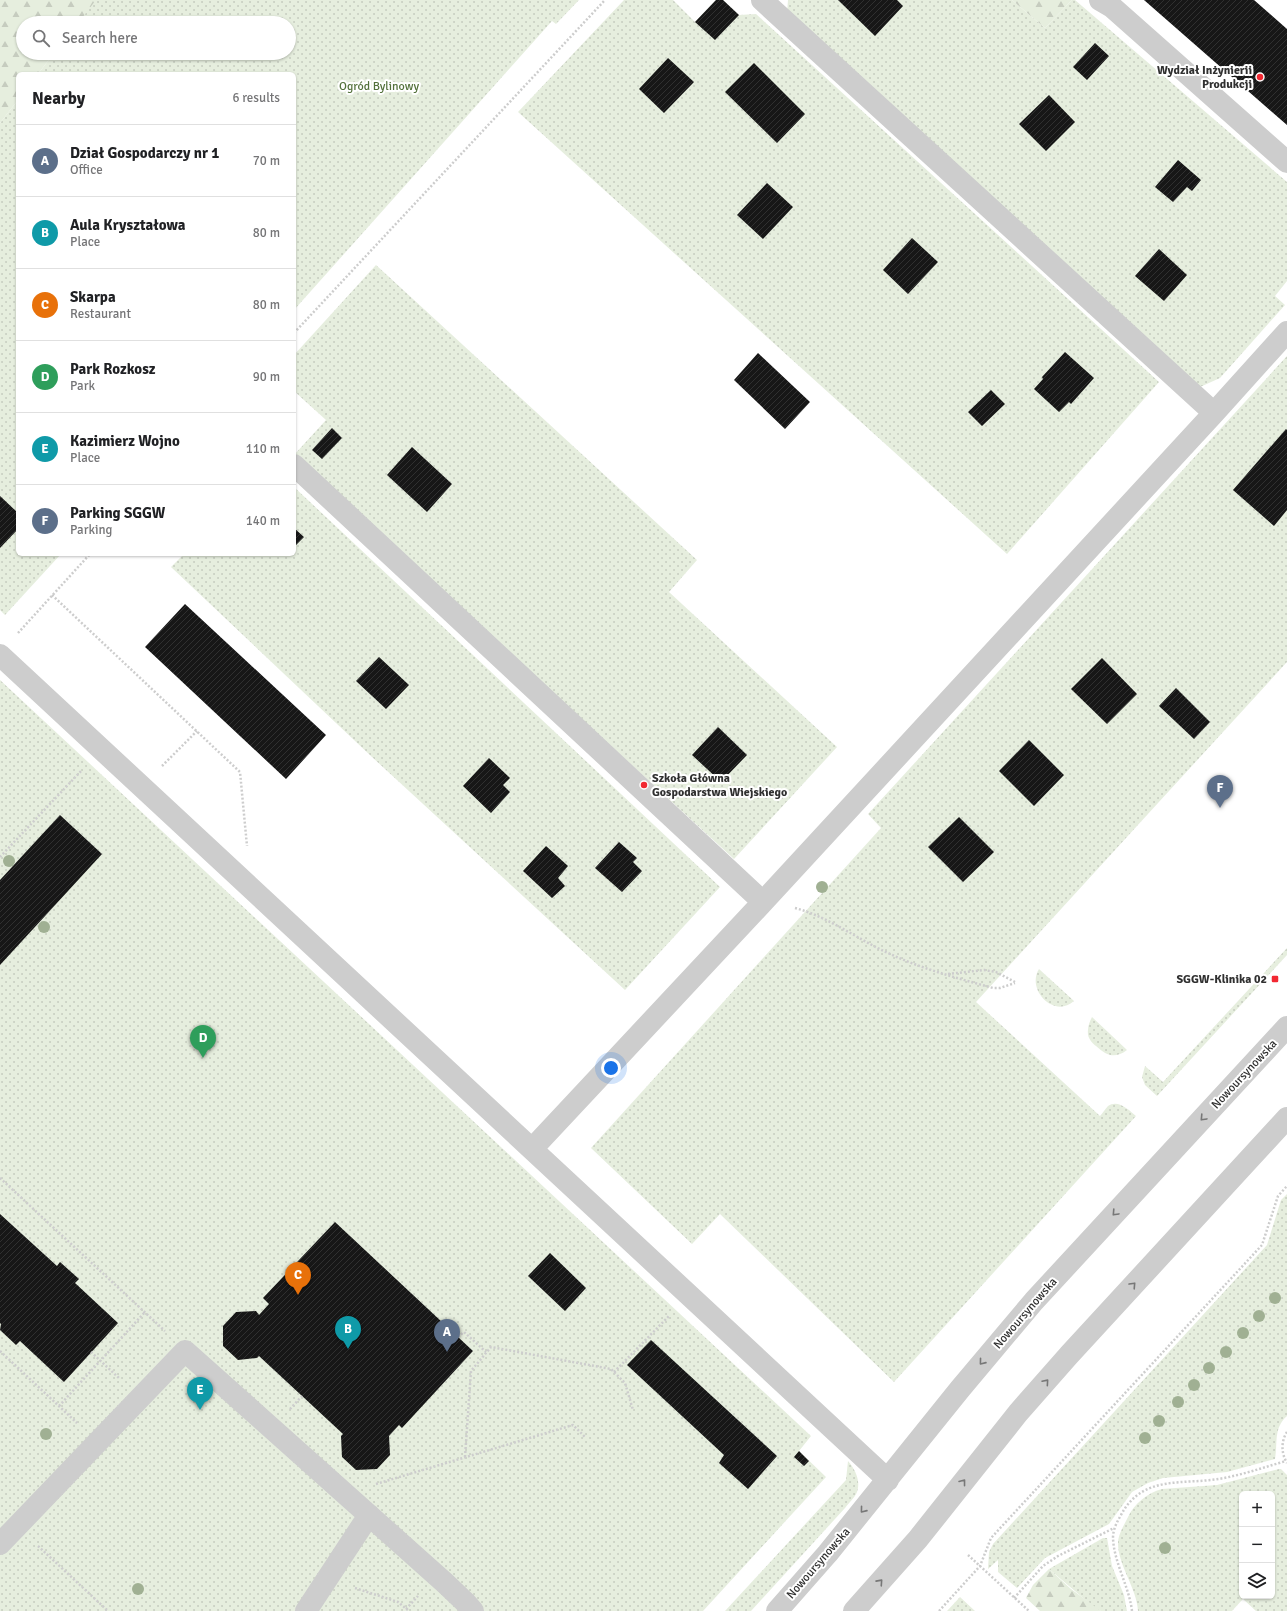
<!DOCTYPE html>
<meta charset="utf-8">
<style>
:root{--surface:#fff;--page:#f6f6f6;--text:#202124;--muted:#757577;--line:#e0e0e0;--accent:#2563eb}
body{margin:0;font-family:Signika,sans-serif;background:var(--page);color:var(--text)}
.controls{position:absolute;right:12px;bottom:12px;display:grid;overflow:hidden;border-radius:6px;box-shadow:0 1px 3px #0004}
.controls button{width:36px;height:36px;display:grid;place-items:center;padding:0;border:0;border-bottom:1px solid var(--line);background:var(--surface);color:var(--text);font:20px sans-serif}
.you{position:absolute;left:611px;top:1068px;width:14px;height:14px;margin:-10px;border:3px solid #fff;border-radius:50%;background:#1a73e8;box-shadow:0 0 0 6px #1a73e833}
.badge{display:grid;place-items:center;width:26px;height:26px;border-radius:50%;background:var(--accent);color:#fff;font-size:13px;font-weight:700}
.pin{position:absolute;translate:-50% -33px;filter:drop-shadow(0 1px 2px #0008)}
.pin::after{content:'';position:absolute;top:21px;width:14px;height:12px;background:inherit;clip-path:polygon(0 0,100% 0,50% 100%)}
.list{margin:0;padding:0;list-style:none}
h2{display:flex;justify-content:space-between;align-items:center;height:52px;margin:0;padding:0 16px;font-size:17px}
h2 small{font-size:13px;font-weight:400;color:var(--muted)}
.list li{display:grid;grid-template-columns:26px 1fr auto;gap:12px;align-items:center;box-sizing:border-box;height:72px;padding:0 16px;border-top:1px solid var(--line)}
.list b{display:block;font-size:15px;white-space:nowrap}
.list p{margin:0;font-size:13px;white-space:nowrap;color:var(--muted)}
.list em{font-size:13px;font-style:normal;color:var(--muted)}
.icon{flex:none;width:22px;height:22px;fill:none;stroke:currentColor;stroke-width:2;stroke-linecap:round;stroke-linejoin:round}
.map{position:relative;flex:none;width:1287px;height:1611px;overflow:hidden}
.search{position:absolute;background:var(--surface);box-shadow:0 1px 3px #0004;left:16px;top:16px;width:280px;height:44px;display:flex;align-items:center;gap:10px;box-sizing:border-box;padding:0 14px;border-radius:22px;color:var(--muted);font-size:15px}
.panel{position:absolute;background:var(--surface);box-shadow:0 1px 3px #0004;left:16px;top:72px;width:280px;height:484px;border-radius:6px}
.map>svg:first-child{display:block}
</style>
<div class="map">
<svg width="1287" height="1611" viewBox="0 0 1287 1611">
<defs>
<pattern id="green-dots" width="8" height="8" patternUnits="userSpaceOnUse"><rect width="8" height="8" fill="#e6eede"/><path d="M2 2h.1M6 6h.1" fill="none" stroke="#c6ccbf" stroke-width="1.8" stroke-linecap="round"/></pattern>
<pattern id="forest-firs" width="22" height="20" patternUnits="userSpaceOnUse"><rect width="22" height="20" fill="#e6eede"/><path d="M5 1l3.5 6h-7zM16 11l3.5 6h-7z" fill="#c6ccbf"/></pattern>
<pattern id="building-hatch" width="6" height="6" patternUnits="userSpaceOnUse"><rect width="6" height="6" fill="#171717"/><path d="M-1 1l2-2M0 6l6-6M5 7l2-2" fill="none" stroke="#303030"/></pattern>
</defs>
<rect width="100%" height="100%" fill="#fff"/>
<path fill="url(#green-dots)" fill-rule="evenodd" d="M0,0H579L556,24L552,21L294,310V74H38L54,53H289V23H23V53L18,74Z
M624,0H673L695,22L716,0H723L739,15L756,14L1159,382L1007,554L518,112Z
M788,0H1012L1045,28L1072,0H1075L1287,182V281L1275,296L1285,305L1220,378L1200,387L787,13Z
M18,100V554H61L5,615L0,610V123Z
M376,265L697,560L669,592L837,747L734,859L294,455L326,420L294,391V355Z
M1287,356V662L976,1002L1100,1116C1103,1113 1105,1109 1108,1106C1118,1099 1129,1110 1136,1116L894,1382L720,1214L692,1244L591,1148L881,828L868,814Z
M294,487L720,887L625,990L372,757L171,567L184,554H294Z
M0,680L811,1436L799,1451L826,1477L703,1611H0Z
M1287,948V955L1157,1096L1145,1085L1142,1077L1145,1066L1163,1082Z
M1039,969L1074,1001C1054,1019 1026,990 1039,969Z
M1092,1017L1127,1050C1115,1059 1107,1056 1096,1046C1091,1042 1087,1037 1088,1030C1088,1025 1090,1021 1092,1017Z
M1287,1194V1416C1273,1428 1278,1444 1275,1459L1227,1472L1163,1478L1148,1483L1132,1492L1109,1524L1045,1558L1017,1588L998,1572V1560L988,1569L989,1552L993,1544L1267,1245L1281,1200Z
M848,1461C855,1469 861,1481 857,1492C855,1497 849,1503 845,1508L751,1611H725L846,1480Z
M1279,1469H1281L1287,1475V1611H1256L1243,1599L1232,1611H1138C1137,1588 1118,1566 1118,1543C1118,1535 1124,1525 1128,1517C1134,1504 1147,1493 1162,1489L1217,1485ZM1242,1494H1272V1596H1242Z
M1103,1538H1107L1112,1566L1124,1595L1127,1611H1101L1096,1609L1049,1569Z
M960,1597L975,1611H947Z"/>
<path fill="url(#forest-firs)" d="M0,0H96L78,23H23V53H54L38,74H18V100L0,123Z
M1012,0H1072L1045,28Z
M1049,1569L1071,1589L1101,1611H1040L1026,1598L1033,1585Z"/>
<path fill="url(#building-hatch)" d="M716,0H723L739,15L715,40L695,22Z
M838,0H897L903,6L875,36Z
M1144,0H1254L1287,29V125Z
M1095,43L1109,56L1087,80L1073,67Z
M668,58L694,82L664,113L639,89Z
M754,63L805,114L777,143L725,92Z
M1049,95L1075,122L1046,151L1019,124Z
M1178,160L1201,180L1192,191L1187,187L1173,202L1155,187Z
M767,183L793,207L763,239L737,215Z
M912,238L938,262L908,294L883,270Z
M1159,249L1187,275L1164,301L1135,276Z
M1065,352L1094,378L1071,404L1069,402L1059,412L1034,389L1043,379L1042,377Z
M758,353L810,402L785,429L734,380Z
M991,390L1005,404L982,426L968,412Z
M332,428L342,438L322,459L312,450Z
M1286,429L1287,430V510L1274,526L1233,490Z
M412,447L452,484L427,512L387,475Z
M0,496L18,513V529L0,548Z
M294,528L304,537L294,547Z
M185,604L326,735L286,779L145,647Z
M379,657L409,685L386,709L356,681Z
M1102,658L1137,694L1107,724L1071,689Z
M1176,688L1210,722L1194,739L1159,706Z
M718,727L747,755L721,782L692,755Z
M1029,740L1064,775L1034,806L999,771Z
M489,758L510,778L503,785L510,792L491,813L463,786Z
M60,815L102,854L0,965V880Z
M959,817L994,852L963,882L928,847Z
M619,842L637,858L633,862L642,871L622,892L595,868Z
M546,846L568,866L558,878L565,886L552,898L523,871Z
M0,1214L57,1266L60,1262L79,1279L75,1283L118,1323L64,1382L20,1341L16,1345L0,1330L1,1324L0,1323Z
M335,1222L473,1351L402,1428L399,1425L389,1436L390,1455L377,1469L356,1470L342,1457L341,1436L343,1434L259,1356L257,1358L238,1360L223,1346V1326L236,1312L256,1311L259,1315L269,1304L263,1298Z
M550,1253L586,1288L565,1311L528,1276Z
M651,1340L777,1456L748,1489L719,1463L724,1455L627,1365Z
M799,1451L809,1461L804,1466L794,1457Z"/>
<g fill="none" stroke-linecap="round" stroke-linejoin="round">
<path stroke="#cdcdcd" stroke-width="2.5" stroke-dasharray="2 2" stroke-linecap="butt" d="M294,333L605,0
M52,595L240,772L247,846
M18,633L90,554
M162,766L197,731
M0,857L82,770
M795,908C829,917 857,939 888,953C922,969 957,978 993,988H1000L1015,983
M948,974L984,970L996,972L1015,982
M0,1178L165,1331
M458,1337L464,1332L486,1352
M0,1351L77,1423
M91,1352L120,1379
M614,1372L670,1315
M59,1406L145,1312
M290,1409L302,1396
M1287,1432C1281,1441 1281,1453 1287,1463
M465,1457L471,1371L491,1347L611,1369L625,1383L633,1410
M376,1484L573,1425L585,1437
M38,1546L108,1611
M968,1555L1029,1611
M355,1588L398,1602L409,1611
M1014,1598L1043,1566L1058,1556L1114,1528
M406,1609L418,1596
M939,1611L980,1566L991,1538L1262,1245L1278,1196L1287,1186
M1132,1611C1129,1586 1114,1563 1113,1538C1113,1529 1117,1522 1121,1515C1143,1473 1185,1486 1224,1478C1245,1474 1265,1467 1286,1461"/>
<path stroke="#cdcdcd" stroke-width="22" d="M762,0L1214,413
M1100,0L1112,7L1287,162
M294,465L763,902
M0,655L888,1480
M532,1149L763,902L1214,413L1287,332
M0,1544L185,1351L445,1583L466,1603L473,1611
M306,1611L369,1515
M777,1611L828,1553L960,1389L1034,1301L1287,1027
M854,1611L918,1539L1018,1413L1069,1355L1287,1118"/>
</g>
<g fill="#a0b093">
<circle cx="9" cy="861" r="6"/>
<circle cx="822" cy="887" r="6"/>
<circle cx="44" cy="927" r="6"/>
<circle cx="1275" cy="1298" r="6"/>
<circle cx="1259" cy="1316" r="6"/>
<circle cx="1243" cy="1333" r="6"/>
<circle cx="1226" cy="1352" r="6"/>
<circle cx="1209" cy="1368" r="6"/>
<circle cx="1194" cy="1385" r="6"/>
<circle cx="1178" cy="1402" r="6"/>
<circle cx="1159" cy="1421" r="6"/>
<circle cx="46" cy="1434" r="6"/>
<circle cx="1145" cy="1438" r="6"/>
<circle cx="1165" cy="1548" r="6"/>
<circle cx="138" cy="1589" r="6"/>
</g>
<defs><path id="oneway-chevron" d="M-2-3.5L2.5 0L-2 3.5" fill="none" stroke-width="1.6" stroke-linecap="round" stroke-linejoin="round"/></defs>
<g stroke="#777">
<use href="#oneway-chevron" transform="translate(1203 1118) rotate(133)"/>
<use href="#oneway-chevron" transform="translate(1115 1213) rotate(133)"/>
<use href="#oneway-chevron" transform="translate(1133 1285) rotate(-47)"/>
<use href="#oneway-chevron" transform="translate(982 1362) rotate(129)"/>
<use href="#oneway-chevron" transform="translate(1046 1382) rotate(-49)"/>
<use href="#oneway-chevron" transform="translate(963 1482) rotate(-52)"/>
<use href="#oneway-chevron" transform="translate(863 1510) rotate(129)"/>
<use href="#oneway-chevron" transform="translate(880 1582) rotate(-48)"/>
</g>
<g fill="#f22832" stroke="#fff" stroke-width="1.5">
<circle cx="1260" cy="77" r="4"/>
<circle cx="644" cy="785" r="4"/>
<rect x="1271" y="975" width="8" height="8" rx="2"/>
</g>
<g text-anchor="middle" stroke-width="4" stroke-linejoin="round" paint-order="stroke">
<g font-size="12" font-weight="bold" fill="#303030" stroke="#fff" text-anchor="end">
<text x="1252" y="74">Wydział Inżynierii<tspan x="1252" dy="14">Produkcji</tspan></text>
<text x="652" y="782" text-anchor="start">Szkoła Główna<tspan x="652" dy="14">Gospodarstwa Wiejskiego</tspan></text>
<text x="1267" y="983">SGGW-Klinika 02</text>
</g>
<g font-size="12" fill="#52703a" stroke="#fff">
<text x="379" y="90">Ogród Bylinowy</text>
</g>
<g font-size="12" fill="#303030" stroke="#fff">
<text transform="translate(1244 1074) rotate(-47)" y="4">Nowoursynowska</text>
<text transform="translate(1025 1313) rotate(-49)" y="4">Nowoursynowska</text>
<text transform="translate(818 1563) rotate(-49)" y="4">Nowoursynowska</text>
</g>
</g>
</svg>
<div class="controls">
<button>+</button>
<button>−</button>
<button><svg class="icon" aria-label="layers" viewBox="0 0 24 24"><path d="M12 4l9 5-9 5-9-5zM3 14l9 5 9-5"/></svg></button>
</div>
<div class="you"></div>
<div class="pin badge" style="left:447px;top:1352px;background:#5c6f8a">A</div>
<div class="pin badge" style="left:348px;top:1349px;background:#0f9aa8">B</div>
<div class="pin badge" style="left:298px;top:1295px;background:#e8710a">C</div>
<div class="pin badge" style="left:203px;top:1058px;background:#2e9e5b">D</div>
<div class="pin badge" style="left:200px;top:1410px;background:#0f9aa8">E</div>
<div class="pin badge" style="left:1220px;top:808px;background:#5c6f8a">F</div>
<div class="search"><svg class="icon" aria-label="search" viewBox="0 0 24 24"><circle cx="10" cy="10" r="6"/><path d="M15 15l6 6"/></svg>Search here</div>
<section class="panel">
<h2>Nearby<small>6 results</small></h2>
<ul class="list">
<li><span class="badge" style="background:#5c6f8a">A</span><div><b>Dział Gospodarczy nr 1</b><p>Office</p></div><em>70 m</em></li>
<li><span class="badge" style="background:#0f9aa8">B</span><div><b>Aula Kryształowa</b><p>Place</p></div><em>80 m</em></li>
<li><span class="badge" style="background:#e8710a">C</span><div><b>Skarpa</b><p>Restaurant</p></div><em>80 m</em></li>
<li><span class="badge" style="background:#2e9e5b">D</span><div><b>Park Rozkosz</b><p>Park</p></div><em>90 m</em></li>
<li><span class="badge" style="background:#0f9aa8">E</span><div><b>Kazimierz Wojno</b><p>Place</p></div><em>110 m</em></li>
<li><span class="badge" style="background:#5c6f8a">F</span><div><b>Parking SGGW</b><p>Parking</p></div><em>140 m</em></li>
</ul>
</section>
</div>
